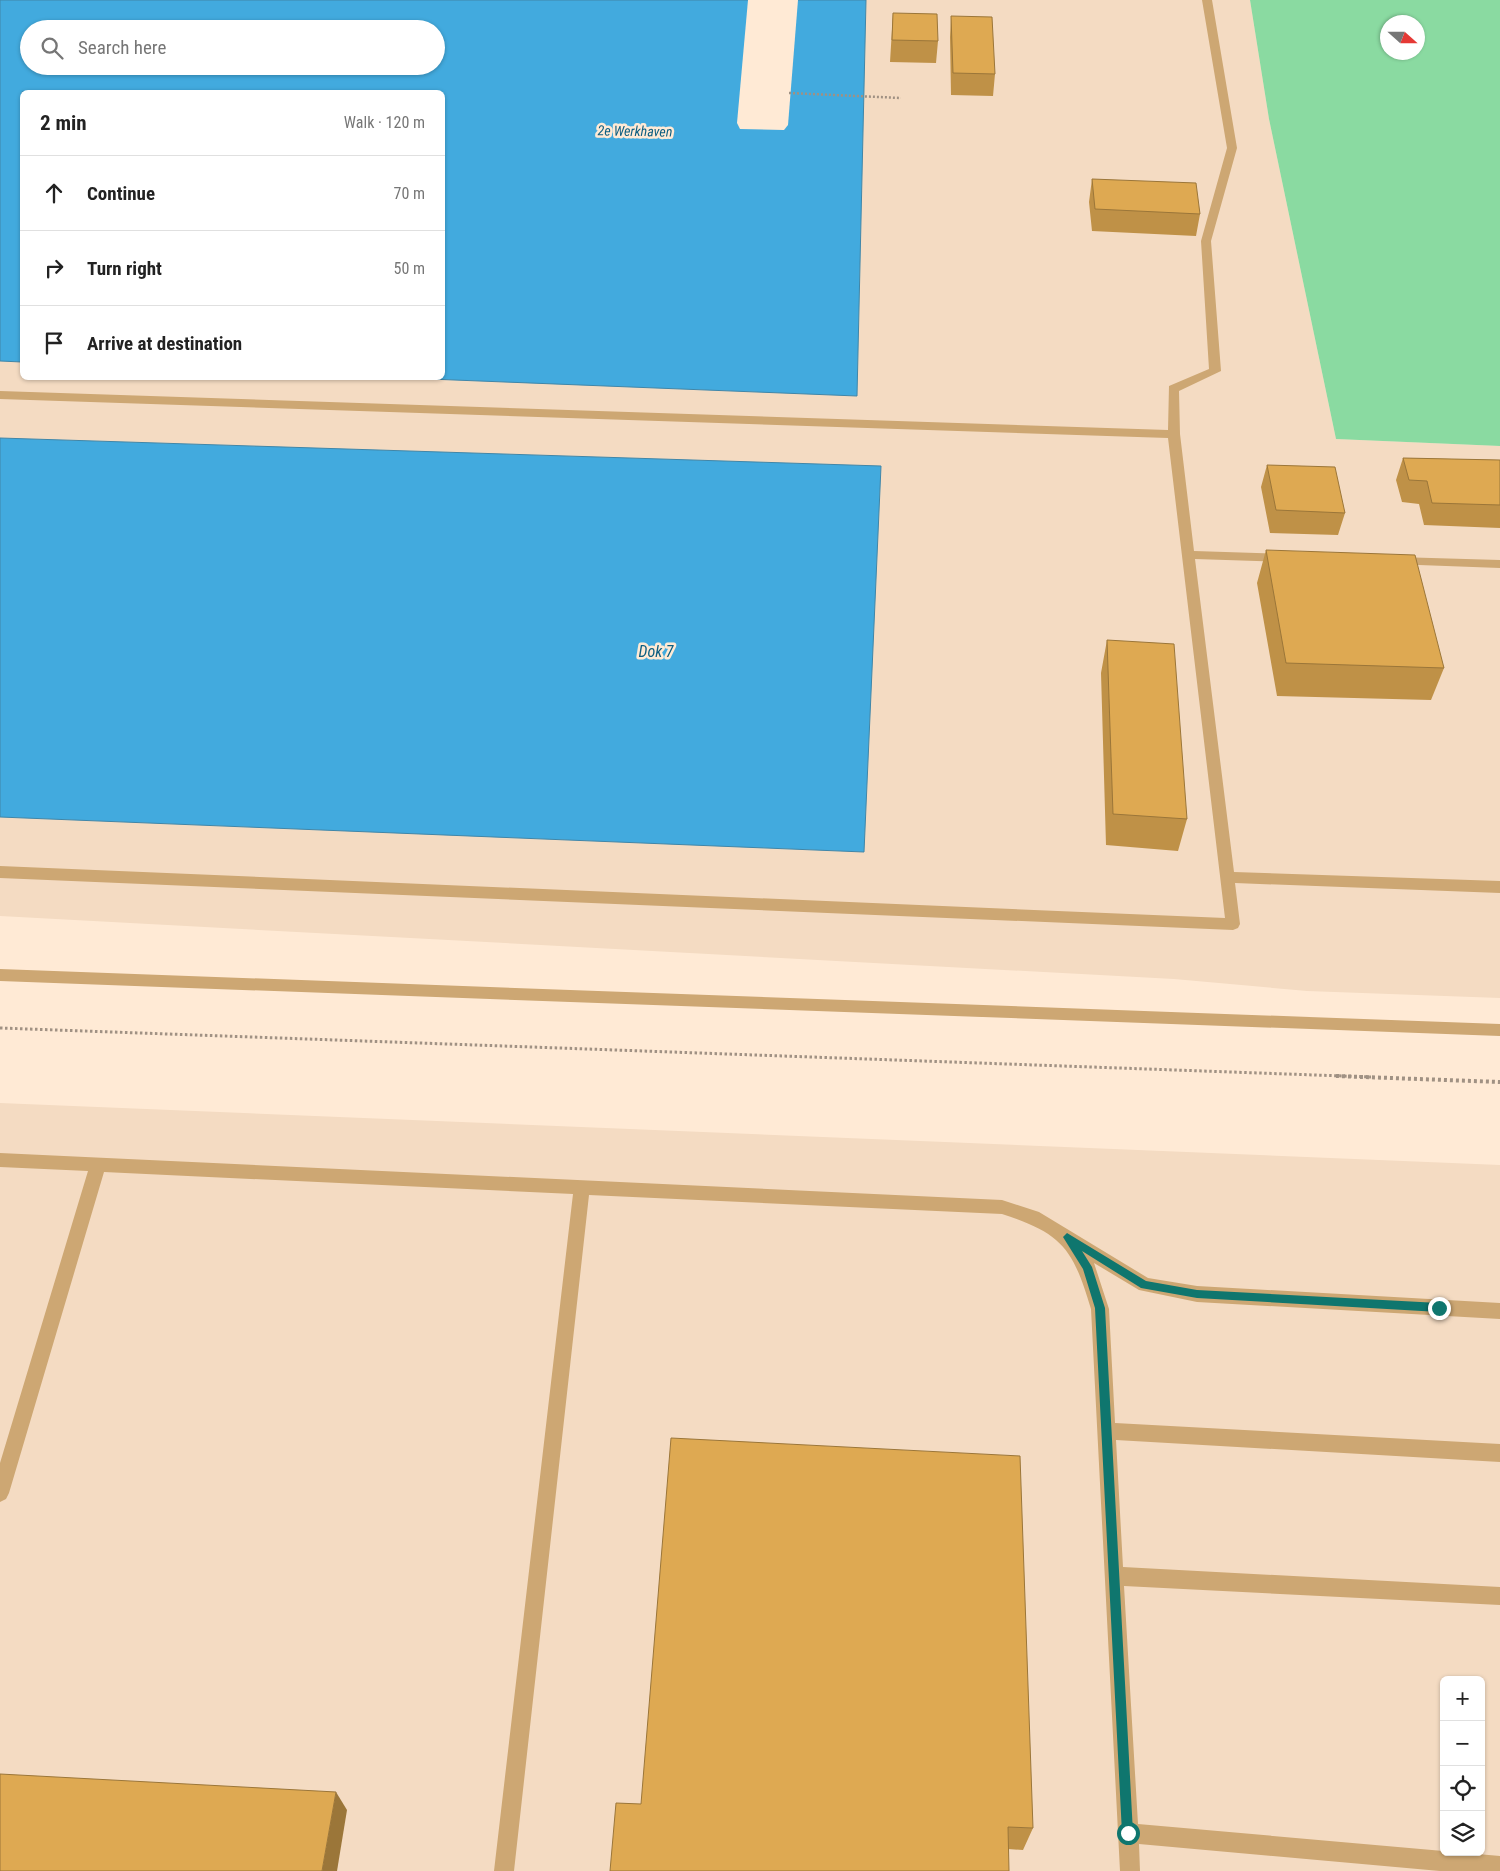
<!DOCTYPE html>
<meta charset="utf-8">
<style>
:root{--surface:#fff;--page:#f2f2f2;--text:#222;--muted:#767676;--line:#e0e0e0}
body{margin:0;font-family:"Roboto Condensed",sans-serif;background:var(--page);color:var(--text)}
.controls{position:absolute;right:15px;bottom:15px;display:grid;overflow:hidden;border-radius:8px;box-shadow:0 1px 4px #0004}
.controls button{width:45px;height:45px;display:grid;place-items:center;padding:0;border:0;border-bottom:1px solid var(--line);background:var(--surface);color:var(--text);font:25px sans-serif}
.compass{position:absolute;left:1380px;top:15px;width:45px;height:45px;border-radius:50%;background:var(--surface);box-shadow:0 1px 4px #0004;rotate:111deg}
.stop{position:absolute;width:15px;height:15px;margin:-11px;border:4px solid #0f766e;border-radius:50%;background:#fff}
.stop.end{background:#0f766e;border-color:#fff;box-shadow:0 1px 5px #0008}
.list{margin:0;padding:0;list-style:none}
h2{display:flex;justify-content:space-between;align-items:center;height:65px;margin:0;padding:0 20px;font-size:21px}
h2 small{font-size:16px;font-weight:400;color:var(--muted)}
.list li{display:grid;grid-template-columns:32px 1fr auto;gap:15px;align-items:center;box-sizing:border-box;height:75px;padding:0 20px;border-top:1px solid var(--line)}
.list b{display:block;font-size:19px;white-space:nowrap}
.list em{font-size:16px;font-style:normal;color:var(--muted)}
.icon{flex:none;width:28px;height:28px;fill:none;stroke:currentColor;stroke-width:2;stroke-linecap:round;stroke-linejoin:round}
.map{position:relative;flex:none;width:1500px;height:1871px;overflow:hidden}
.search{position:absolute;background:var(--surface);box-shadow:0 1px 4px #0004;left:20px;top:20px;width:425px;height:55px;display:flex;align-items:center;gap:12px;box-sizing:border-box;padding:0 18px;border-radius:28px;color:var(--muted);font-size:19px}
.panel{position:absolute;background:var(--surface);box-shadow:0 1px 4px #0004;left:20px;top:90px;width:425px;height:290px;border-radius:8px}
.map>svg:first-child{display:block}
</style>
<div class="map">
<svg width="1500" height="1871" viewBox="0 0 1500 1871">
<rect width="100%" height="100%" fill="#ffead5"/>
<path fill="#f4dbc2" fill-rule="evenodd" d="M866,0H1250L1269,119L1336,439L1500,446V998L1307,991L1174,979L0,916V361L22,362V378H404L857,396Z
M0,1103L1500,1165V1871H0ZM1444,1680H1481V1852H1444Z"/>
<path fill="#8adaa1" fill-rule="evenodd" d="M1250,0H1500V446L1336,439L1269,119ZM1388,22H1418V52H1388Z"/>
<path fill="#42aade" stroke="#4086a8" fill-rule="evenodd" d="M0,0H866L857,396L404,378H442V92H22V362L0,361ZM29,29H436V66H29Z
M0,438L881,466L864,852L0,817Z"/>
<path fill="#ffead5" d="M748,0H798L788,125L784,130L740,129L737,123Z"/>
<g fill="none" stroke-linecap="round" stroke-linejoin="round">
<path stroke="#a09183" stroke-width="2.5" stroke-dasharray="2 2" stroke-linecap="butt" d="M789,93L901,98"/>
<path stroke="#a09183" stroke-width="3" stroke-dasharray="2.5 2.5" stroke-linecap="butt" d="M0,1028L1371,1077"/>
<path stroke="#a09183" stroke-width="4" stroke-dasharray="3 3" stroke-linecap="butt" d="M1336,1076L1500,1082"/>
<path fill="#cda773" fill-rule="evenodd" d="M1202,0H1212L1237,148L1211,241L1221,371L1179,391L1180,434L1194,551L1284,554L1290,558L1284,562L1195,559L1234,872L1500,881V893L1235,883L1240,924L1238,928L1233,930L0,878V866L1225,918L1168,438L0,399V391L1168,430L1169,386L1209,369L1201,241L1227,148Z
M1397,557L1500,560V568L1392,564L1391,561Z
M0,969L1500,1024V1036L0,981Z
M0,1153L1002,1200L1039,1212L1148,1278L1197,1286L1500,1303V1319L1197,1302L1139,1290L1094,1263L1109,1309L1115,1423L1500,1444V1462L1116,1440L1123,1567L1500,1587V1605L1124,1586L1138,1824L1500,1856V1871H1440L1139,1844L1140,1871H1120L1091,1309C1073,1249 1063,1234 1002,1214L589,1195L514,1871H494L573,1194L104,1172L9,1493L6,1499L0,1502V1463L88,1171L0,1167Z"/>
</g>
<path fill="#bf9147" d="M893,13L938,41L936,63L890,62Z
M951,16L995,74L993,96L951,95L950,37Z
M1092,179L1200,214L1196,236L1092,231L1089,202Z
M1403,458L1500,460V528L1424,525L1419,504L1402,502L1396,480Z
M1267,465L1345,513L1338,535L1270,533L1261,487Z
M1266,550L1444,668L1431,700L1277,696L1257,583Z
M1107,640L1187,819L1178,851L1106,845L1101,673Z
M616,1803L1033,1828L1023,1850L1008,1849Z"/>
<path fill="#9b7639" d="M336,1792L347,1810L337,1871H322Z"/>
<path fill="#dea952" stroke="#9b7639" d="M893,13L937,14L938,41L892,40Z
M951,16L992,17L995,74L953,73Z
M1092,179L1196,183L1200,214L1095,209Z
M1403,458L1500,460V505L1432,503L1427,481L1409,480Z
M1267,465L1335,467L1345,513L1276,510Z
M1266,550L1415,555L1444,668L1286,663Z
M1107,640L1174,644L1187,819L1113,814Z
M671,1438L1020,1456L1033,1828L1008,1827L1009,1871H610L616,1803L641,1804Z
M0,1774L336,1792L322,1871H0Z"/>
<path fill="#0f766e" d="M1067,1233L1146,1281L1197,1290L1439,1303L1443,1308L1439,1312L1197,1298L1141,1288L1082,1251L1092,1267L1105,1308L1133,1833L1128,1839L1122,1833L1095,1308L1083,1269L1063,1237Z"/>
<g text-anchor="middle" stroke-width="5" stroke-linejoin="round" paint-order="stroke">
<g font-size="14" font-style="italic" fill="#0d5e81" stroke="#ffead5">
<text transform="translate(635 131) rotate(1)" y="5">2e Werkhaven</text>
</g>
<g font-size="16" font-style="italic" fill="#0d5e81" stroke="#ffead5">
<text x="656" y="657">Dok 7</text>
</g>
</g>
</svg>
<div class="controls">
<button>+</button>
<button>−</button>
<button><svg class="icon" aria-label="locate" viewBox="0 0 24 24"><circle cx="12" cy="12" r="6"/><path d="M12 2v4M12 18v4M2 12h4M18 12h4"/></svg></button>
<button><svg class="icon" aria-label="layers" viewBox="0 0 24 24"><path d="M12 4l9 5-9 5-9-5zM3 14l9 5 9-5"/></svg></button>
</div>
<svg class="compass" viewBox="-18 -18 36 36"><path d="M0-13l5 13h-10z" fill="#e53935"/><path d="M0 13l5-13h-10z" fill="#767676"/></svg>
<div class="stop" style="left:1128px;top:1833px"></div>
<div class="stop end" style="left:1439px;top:1308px"></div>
<div class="search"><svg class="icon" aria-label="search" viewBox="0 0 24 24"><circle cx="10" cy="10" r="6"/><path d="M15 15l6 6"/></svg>Search here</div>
<section class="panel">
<h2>2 min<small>Walk · 120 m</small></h2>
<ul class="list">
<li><svg class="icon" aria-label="ahead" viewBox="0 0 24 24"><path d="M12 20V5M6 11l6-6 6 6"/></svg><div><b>Continue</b></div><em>70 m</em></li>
<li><svg class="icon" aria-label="right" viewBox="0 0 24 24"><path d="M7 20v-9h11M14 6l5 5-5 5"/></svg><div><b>Turn right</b></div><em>50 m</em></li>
<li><svg class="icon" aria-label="arrive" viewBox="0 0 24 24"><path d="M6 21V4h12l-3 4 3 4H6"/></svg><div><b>Arrive at destination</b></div></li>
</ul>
</section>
</div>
